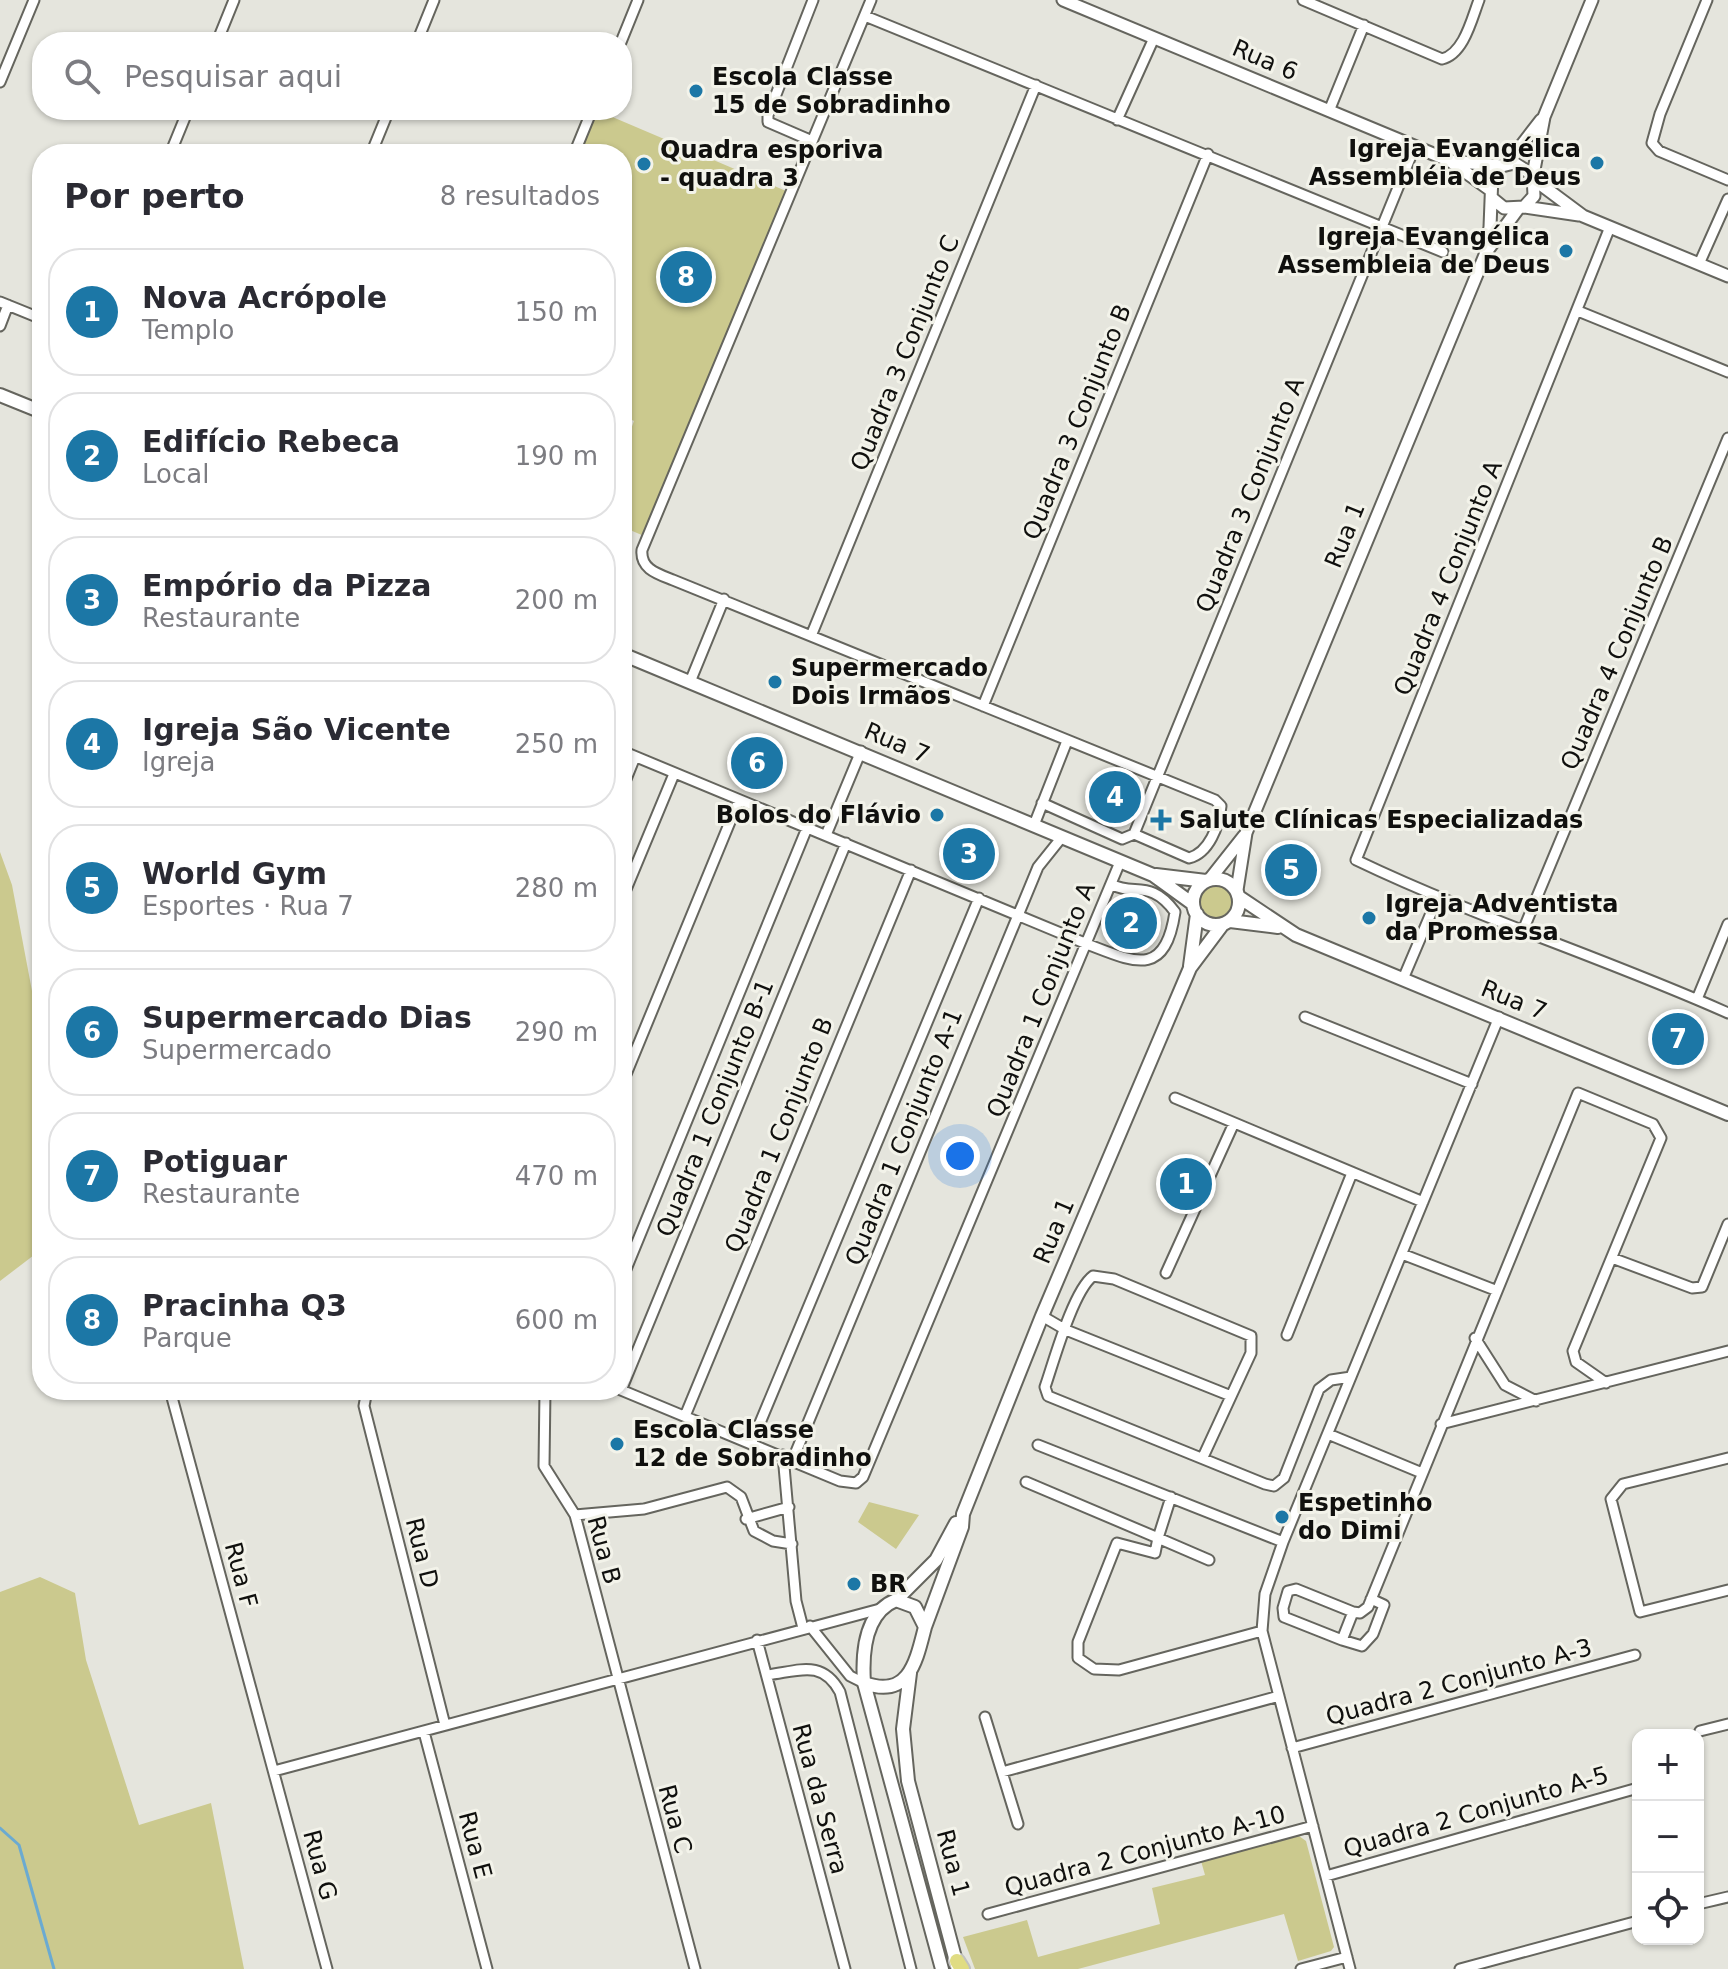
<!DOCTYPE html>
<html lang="pt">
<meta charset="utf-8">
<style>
:root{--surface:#fff;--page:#f2f2f3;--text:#2b2b33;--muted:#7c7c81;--line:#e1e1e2;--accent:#1c77a6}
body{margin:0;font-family:"DejaVu Sans",sans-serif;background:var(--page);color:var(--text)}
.controls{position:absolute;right:24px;bottom:24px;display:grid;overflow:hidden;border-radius:16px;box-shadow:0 2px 6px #0004}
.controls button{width:72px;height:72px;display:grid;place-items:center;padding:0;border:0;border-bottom:2px solid var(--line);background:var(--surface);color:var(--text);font:40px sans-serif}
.you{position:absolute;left:960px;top:1156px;width:28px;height:28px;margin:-20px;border:6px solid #fff;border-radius:50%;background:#1a73e8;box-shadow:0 0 0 12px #1a73e833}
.badge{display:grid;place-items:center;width:52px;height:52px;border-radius:50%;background:var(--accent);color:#fff;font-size:26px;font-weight:700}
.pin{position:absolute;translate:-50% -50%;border:4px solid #fff;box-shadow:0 2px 8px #0006}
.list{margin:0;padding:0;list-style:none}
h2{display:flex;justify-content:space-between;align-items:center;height:104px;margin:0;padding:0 32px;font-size:34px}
h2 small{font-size:26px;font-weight:400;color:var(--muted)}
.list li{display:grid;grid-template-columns:52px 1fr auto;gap:24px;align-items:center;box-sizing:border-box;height:128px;margin:0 16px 16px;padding:0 16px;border:2px solid var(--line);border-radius:32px}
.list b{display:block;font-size:30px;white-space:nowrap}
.list p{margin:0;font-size:26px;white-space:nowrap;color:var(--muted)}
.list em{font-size:26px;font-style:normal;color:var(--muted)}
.icon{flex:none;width:44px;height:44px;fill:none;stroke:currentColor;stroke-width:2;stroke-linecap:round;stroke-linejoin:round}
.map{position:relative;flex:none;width:1728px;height:1969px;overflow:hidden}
.search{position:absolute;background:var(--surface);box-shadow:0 2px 6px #0004;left:32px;top:32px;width:600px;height:88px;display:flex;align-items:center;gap:20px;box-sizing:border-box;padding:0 28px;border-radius:32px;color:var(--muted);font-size:30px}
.panel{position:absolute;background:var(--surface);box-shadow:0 2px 6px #0004;left:32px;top:144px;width:600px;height:1256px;border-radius:32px}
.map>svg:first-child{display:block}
</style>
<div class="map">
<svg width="1728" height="1969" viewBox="0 0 1728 1969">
<rect width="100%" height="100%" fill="#e5e5dd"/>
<path fill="#cbc98e" d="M596,110L786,191L644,536L623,527L630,502C612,478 625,446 634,421L622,415V154H578Z
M0,852L12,885L42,1044V1249L0,1281Z
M1197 902a19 19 0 1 1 38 0a19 19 0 1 1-38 0Z
M869,1502L919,1515L896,1549L858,1522Z
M40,1577L75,1593L86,1660L139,1825L211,1803L244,1969H0V1592Z
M1299,1836L1306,1841L1334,1947L1331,1951L1298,1961L1284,1914L1078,1969H975L963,1937L1027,1920L1038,1957L1160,1924L1152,1888L1205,1875L1201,1861Z"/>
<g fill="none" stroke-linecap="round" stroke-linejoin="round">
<path stroke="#6baad1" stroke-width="3" d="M0,1828L19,1845L54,1969"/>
<defs>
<path id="minor" d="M871,0L642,550C640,569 658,574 673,580L1215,800L1221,806C1219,826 1209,853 1189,858L1134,834
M1303,0L1442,59C1464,54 1472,18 1479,0
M1707,0L1660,114L1652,143L1659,151L1728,180
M865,16L1443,252
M217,42L234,0
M417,42L434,0
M621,42L638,0
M0,82L34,0
M1329,111L1364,25
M1117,120L1154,38
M812,141L768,122V115L813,0
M170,154L188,110
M371,154L389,110
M574,154L592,110
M1610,227L1356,860C1477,918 1605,958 1728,1013
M1699,264L1728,199
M0,302L42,319
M1578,311L1728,372
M0,326L8,305
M622,526V529
M811,636L1036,85
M690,682L724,599
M983,706L1208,154
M622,751L1087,944C1134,962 1165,979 1175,912C1150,878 1134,897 1111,884
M622,789L635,757
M1042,803L1122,839L1134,834L1415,146
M1034,825L1067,741
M826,835L861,751
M622,899L674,774
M1524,928L1728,438
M1403,979L1437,899
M1697,999L1728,924
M1305,1017L1472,1084
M622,1084L739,800
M1175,1098L1423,1202
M1402,1254L1495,1290
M1612,1258L1692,1288L1702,1287L1728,1224
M1166,1273L1234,1123
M622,1279L807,828
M1042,1316L1066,1330L1231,1396
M1287,1335L1352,1173
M1475,1338L1505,1385L1536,1401
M622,1388L846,843
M170,1390L327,1969
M367,1390L364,1406L445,1725
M545,1390L544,1466L575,1515L695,1969
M621,1390L840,1481L856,1483L863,1477L1120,862
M685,1416L911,870
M1441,1424L1728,1351
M1328,1434L1422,1473
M752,1442L979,898
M1038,1445L1283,1542
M783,1455L796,1601L803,1628
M1203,1457L1251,1353V1336L1114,1279L1093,1276C1073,1291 1054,1361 1045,1387L1048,1396L1265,1484L1274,1486L1284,1478L1319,1389L1331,1380L1351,1377
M1728,1458L1623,1484L1611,1499L1640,1612L1728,1590
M793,1459L1038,867L1062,837
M1026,1482L1158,1538L1171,1497
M575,1515L644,1509L727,1487L741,1497L754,1531L773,1541L792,1544
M746,1519L789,1507
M1209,1560L1158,1538L1155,1553L1117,1543L1078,1642V1658L1094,1669L1119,1670L1262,1631
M1353,1612L1342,1640L1362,1646L1373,1634L1384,1605L1371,1599
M810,1626L850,1676L864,1683
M757,1640L845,1969
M1342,1640L1284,1617L1283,1608L1288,1591L1296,1589L1353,1612L1360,1613L1368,1607L1578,1093L1653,1124L1661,1138L1573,1351L1576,1362L1606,1383
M767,1675C799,1671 822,1659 840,1692L911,1969
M985,1717L1018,1824
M1700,1731L1728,1724
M424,1732L487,1969
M1292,1748L1635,1655
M274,1771L880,1609
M1002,1772L1279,1696
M1326,1876L1638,1788
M1698,1904L1728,1897
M988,1914L1313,1826
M1301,1969L1347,1957
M1350,1969L1262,1631L1265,1594L1283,1542L1499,1017
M1460,1969L1638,1921"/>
<path id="tertiary" d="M1063,0L1450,161L1489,189
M1451,161L1502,166
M1507,164L1541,120
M1533,175L1544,117L1592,0
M1536,181L1583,216L1728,276
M1524,207L1579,215
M1487,251L1518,209
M1210,879L1244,836
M1237,890L1246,833L1485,255L1490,227L1492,175L1502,166L1514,163L1533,175L1534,196L1524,207L1504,208L1493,199"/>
<path id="secondary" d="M0,395L42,412
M622,654L1153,875L1193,904
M1156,875L1206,881
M1193 902a23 23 0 1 1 46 0a23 23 0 1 1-46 0Z
M1239,897L1296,935L1728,1114
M1230,921L1278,927
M1190,966L1197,914
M896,1600L915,1607L925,1627C916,1662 909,1699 864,1683C862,1653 864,1613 896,1600Z
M896,1600L936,1560L956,1523
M925,1627L962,1527L963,1514L1042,1316L1190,968L1223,924
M910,1673L903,1729L908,1781L958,1969
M864,1683L942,1969"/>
<path id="trunk" d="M957,1961L962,1969"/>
</defs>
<use href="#minor" stroke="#65655e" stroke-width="13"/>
<use href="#tertiary" stroke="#65655e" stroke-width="15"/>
<use href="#secondary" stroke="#65655e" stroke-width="16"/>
<use href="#trunk" stroke="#c1c1c0" stroke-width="18"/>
<use href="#minor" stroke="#fff" stroke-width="9"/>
<use href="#tertiary" stroke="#fff" stroke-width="11"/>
<use href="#secondary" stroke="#fff" stroke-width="12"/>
<use href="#trunk" stroke="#e0dc83" stroke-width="14"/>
</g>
<g fill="#1c77a6" stroke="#f3f3ea" stroke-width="3">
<circle cx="696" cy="91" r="8"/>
<circle cx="1597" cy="163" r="8"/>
<circle cx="644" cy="164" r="8"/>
<circle cx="1566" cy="251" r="8"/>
<circle cx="775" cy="682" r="8"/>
<circle cx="937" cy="815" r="8"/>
<path d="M1157 808h8v8h8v8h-8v8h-8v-8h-8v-8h8z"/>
<circle cx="1369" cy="918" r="8"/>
<circle cx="617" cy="1444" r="8"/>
<circle cx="1282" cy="1517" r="8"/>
<circle cx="854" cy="1584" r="8"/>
</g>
<g text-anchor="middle" stroke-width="6" stroke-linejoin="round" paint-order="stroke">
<g font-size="24" fill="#10100e" stroke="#f3f3ea">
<text transform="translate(1265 60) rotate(23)" y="8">Rua 6</text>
<text transform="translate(905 353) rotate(-68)" y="8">Quadra 3 Conjunto C</text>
<text transform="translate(1077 422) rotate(-68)" y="8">Quadra 3 Conjunto B</text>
<text transform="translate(1250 495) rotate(-68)" y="8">Quadra 3 Conjunto A</text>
<text transform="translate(1345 535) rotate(-68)" y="8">Rua 1</text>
<text transform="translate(1448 578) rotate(-68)" y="8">Quadra 4 Conjunto A</text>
<text transform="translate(1617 653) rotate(-67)" y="8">Quadra 4 Conjunto B</text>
<text transform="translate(897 743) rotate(23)" y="8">Rua 7</text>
<text transform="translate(1041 1000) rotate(-68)" y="8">Quadra 1 Conjunto A</text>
<text transform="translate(1514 1000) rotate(22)" y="8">Rua 7</text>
<text transform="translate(715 1108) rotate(-68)" y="8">Quadra 1 Conjunto B-1</text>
<text transform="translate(779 1135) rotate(-68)" y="8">Quadra 1 Conjunto B</text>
<text transform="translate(904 1137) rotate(-68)" y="8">Quadra 1 Conjunto A-1</text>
<text transform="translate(1054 1231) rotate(-67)" y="8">Rua 1</text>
<text transform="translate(604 1550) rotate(75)" y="8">Rua B</text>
<text transform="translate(422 1553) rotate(76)" y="8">Rua D</text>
<text transform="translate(241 1575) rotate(75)" y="8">Rua F</text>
<text transform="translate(1459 1682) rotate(-15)" y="8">Quadra 2 Conjunto A-3</text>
<text transform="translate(820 1799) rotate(75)" y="8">Rua da Serra</text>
<text transform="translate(1476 1812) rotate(-16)" y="8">Quadra 2 Conjunto A-5</text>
<text transform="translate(675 1819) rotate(75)" y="8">Rua C</text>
<text transform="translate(475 1845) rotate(75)" y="8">Rua E</text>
<text transform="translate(1145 1851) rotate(-15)" y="8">Quadra 2 Conjunto A-10</text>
<text transform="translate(953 1863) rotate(75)" y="8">Rua 1</text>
<text transform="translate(320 1865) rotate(75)" y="8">Rua G</text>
</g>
<g font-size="24" font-weight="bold" fill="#10100e" stroke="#f3f3ea" text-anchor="start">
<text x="712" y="85">Escola Classe<tspan x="712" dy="28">15 de Sobradinho</tspan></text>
<text x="1581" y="157" text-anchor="end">Igreja Evangélica<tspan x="1581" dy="28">Assembléia de Deus</tspan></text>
<text x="660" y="158">Quadra esporiva<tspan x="660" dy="28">- quadra 3</tspan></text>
<text x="1550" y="245" text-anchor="end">Igreja Evangélica<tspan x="1550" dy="28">Assembleia de Deus</tspan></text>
<text x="791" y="676">Supermercado<tspan x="791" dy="28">Dois Irmãos</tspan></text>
<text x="921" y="823" text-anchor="end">Bolos do Flávio</text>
<text x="1179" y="828">Salute Clínicas Especializadas</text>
<text x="1385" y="912">Igreja Adventista<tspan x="1385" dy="28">da Promessa</tspan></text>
<text x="633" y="1438">Escola Classe<tspan x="633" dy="28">12 de Sobradinho</tspan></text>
<text x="1298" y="1511">Espetinho<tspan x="1298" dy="28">do Dimi</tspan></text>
<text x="870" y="1592">BR</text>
</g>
</g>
</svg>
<div class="controls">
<button>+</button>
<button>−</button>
<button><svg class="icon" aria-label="locate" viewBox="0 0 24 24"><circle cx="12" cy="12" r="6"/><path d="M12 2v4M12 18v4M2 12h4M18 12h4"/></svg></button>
</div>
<div class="you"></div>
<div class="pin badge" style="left:1186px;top:1184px">1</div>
<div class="pin badge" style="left:1131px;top:923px">2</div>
<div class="pin badge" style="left:969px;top:854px">3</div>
<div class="pin badge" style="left:1115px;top:797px">4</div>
<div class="pin badge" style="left:1291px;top:870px">5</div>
<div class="pin badge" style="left:757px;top:763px">6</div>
<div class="pin badge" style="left:1678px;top:1039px">7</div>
<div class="pin badge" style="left:686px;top:277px">8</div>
<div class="search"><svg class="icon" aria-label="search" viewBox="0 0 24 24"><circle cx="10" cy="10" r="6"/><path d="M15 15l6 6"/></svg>Pesquisar aqui</div>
<section class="panel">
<h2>Por perto<small>8 resultados</small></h2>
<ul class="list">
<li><span class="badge">1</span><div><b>Nova Acrópole</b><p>Templo</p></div><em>150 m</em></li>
<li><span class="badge">2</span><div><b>Edifício Rebeca</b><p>Local</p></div><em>190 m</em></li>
<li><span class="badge">3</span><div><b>Empório da Pizza</b><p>Restaurante</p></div><em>200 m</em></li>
<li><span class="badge">4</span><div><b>Igreja São Vicente</b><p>Igreja</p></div><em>250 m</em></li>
<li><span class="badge">5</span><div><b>World Gym</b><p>Esportes · Rua 7</p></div><em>280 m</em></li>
<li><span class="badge">6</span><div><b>Supermercado Dias</b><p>Supermercado</p></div><em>290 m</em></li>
<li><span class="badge">7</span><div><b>Potiguar</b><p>Restaurante</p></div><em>470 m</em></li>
<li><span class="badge">8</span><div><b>Pracinha Q3</b><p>Parque</p></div><em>600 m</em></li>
</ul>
</section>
</div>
